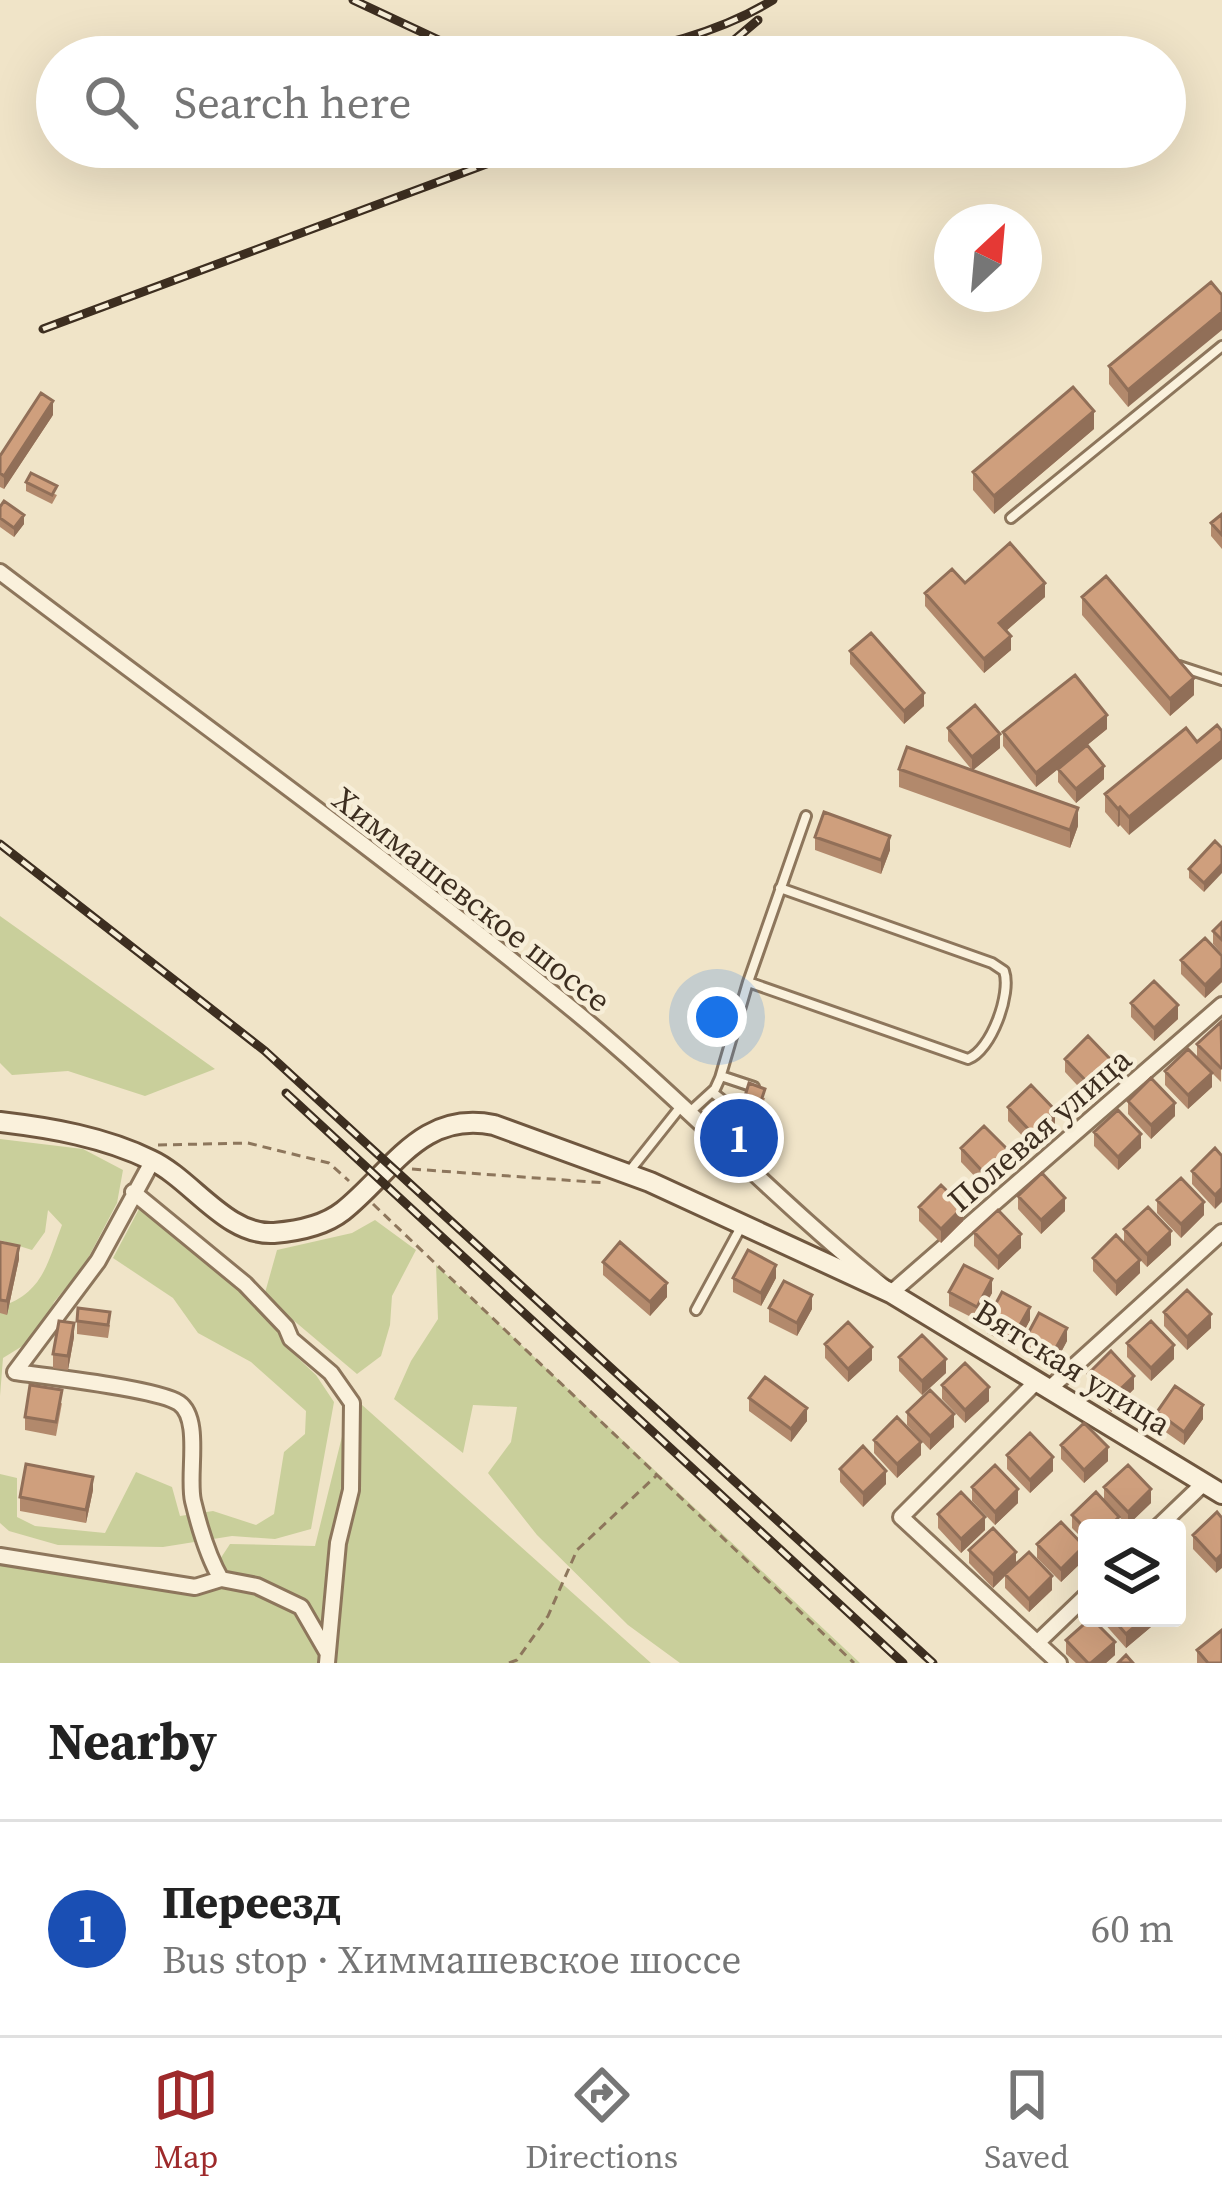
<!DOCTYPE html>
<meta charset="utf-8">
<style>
:root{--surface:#fff;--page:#f2f2f2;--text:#222;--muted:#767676;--line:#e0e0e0;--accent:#9e2a2b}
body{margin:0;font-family:"Source Serif 4",serif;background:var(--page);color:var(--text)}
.controls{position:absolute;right:36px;bottom:36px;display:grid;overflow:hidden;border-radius:12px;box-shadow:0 12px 48px #0002}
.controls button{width:108px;height:108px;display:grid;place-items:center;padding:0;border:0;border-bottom:3px solid var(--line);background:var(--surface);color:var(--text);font:60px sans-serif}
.compass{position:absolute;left:934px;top:204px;width:108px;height:108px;border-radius:50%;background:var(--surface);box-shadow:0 12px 48px #0002;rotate:26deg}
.you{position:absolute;left:717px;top:1017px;width:42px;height:42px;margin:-30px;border:9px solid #fff;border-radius:50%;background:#1a73e8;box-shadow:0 0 0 18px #1a73e833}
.badge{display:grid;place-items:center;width:78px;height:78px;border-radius:50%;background:var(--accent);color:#fff;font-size:39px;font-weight:700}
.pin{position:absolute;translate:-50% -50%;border:6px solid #fff;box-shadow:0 3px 12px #0006}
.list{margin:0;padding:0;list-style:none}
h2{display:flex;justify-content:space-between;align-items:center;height:156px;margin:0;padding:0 48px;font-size:51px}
h2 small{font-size:39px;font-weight:400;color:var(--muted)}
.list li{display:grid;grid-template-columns:78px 1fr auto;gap:36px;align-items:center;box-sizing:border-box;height:216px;padding:0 48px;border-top:3px solid var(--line)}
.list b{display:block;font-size:45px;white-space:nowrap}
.list p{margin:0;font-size:39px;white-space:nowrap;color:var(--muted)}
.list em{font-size:39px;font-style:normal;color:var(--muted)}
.icon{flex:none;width:66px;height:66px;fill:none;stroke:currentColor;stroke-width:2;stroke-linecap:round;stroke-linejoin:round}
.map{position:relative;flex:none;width:1222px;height:1663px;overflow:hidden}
.search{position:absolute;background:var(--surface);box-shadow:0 12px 48px #0002;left:36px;right:36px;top:36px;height:132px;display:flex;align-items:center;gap:30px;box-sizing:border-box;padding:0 42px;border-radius:66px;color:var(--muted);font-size:45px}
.sheet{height:372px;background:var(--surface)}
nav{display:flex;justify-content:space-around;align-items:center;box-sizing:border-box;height:168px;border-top:3px solid var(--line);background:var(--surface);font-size:33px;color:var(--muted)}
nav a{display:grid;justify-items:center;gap:6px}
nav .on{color:var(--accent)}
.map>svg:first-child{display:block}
</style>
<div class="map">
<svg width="1222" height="1663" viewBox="0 0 1222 1663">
<rect width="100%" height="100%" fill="#f0e4c8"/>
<path fill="#c9cf9b" d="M0,916L215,1069L145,1096L68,1071L12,1075L0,1063Z
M0,1139L83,1149L123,1170L117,1203L84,1266L54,1302L42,1334L3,1358L0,1396V1307C43,1293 47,1264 62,1225L48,1210L45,1232L32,1250L0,1240Z
M139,1209L241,1291L279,1329L285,1346L316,1375L334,1402L311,1529L275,1539L232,1536L163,1547L58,1545L9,1531L0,1523V1474L17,1478V1517L35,1526L105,1533L136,1472L172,1487L180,1516L213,1511L256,1525L274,1514L284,1452L305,1434L306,1411L251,1362L198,1333L173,1298L113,1258Z
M375,1220L416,1250L392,1296L390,1325L381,1356L357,1374L286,1314L263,1300L277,1250L352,1233Z
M436,1265L860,1663H680L628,1625L537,1535L488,1473L511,1442L517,1407L473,1405L463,1453L394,1399L411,1361L438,1319Z
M352,1396L651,1663H0V1558L199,1591L230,1544L315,1546Z"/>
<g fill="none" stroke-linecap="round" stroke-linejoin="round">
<defs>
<path id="service" d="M1011,518L1222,346
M1179,666L1222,680
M748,982L968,1059C991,1051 1012,993 1004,971L992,963L780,888
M721,1076L754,1087
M712,1092L730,1106L757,1117
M691,1111L715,1089L720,1078L748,982L806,816
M628,1173L682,1105
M696,1310L741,1227"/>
<path id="minor" d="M0,572C191,717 387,857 572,1009C682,1099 779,1204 891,1293L1222,1005
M153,1160L98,1261L15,1372C45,1376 159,1389 179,1403C202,1419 187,1475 193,1501C199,1526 208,1557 221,1579L257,1586L301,1607L327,1652
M133,1192L245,1284L286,1327L291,1339L331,1373L352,1403L351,1490L338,1543L327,1663
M1037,1381L901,1517L1059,1663
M1048,1390L1222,1232
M1157,1528L1204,1483
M0,1556L195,1587L221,1579
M1037,1643L1087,1595"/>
<path id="secondary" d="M0,1122C51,1128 104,1137 151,1160C192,1179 226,1236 274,1233C298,1231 324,1226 343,1211C392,1172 421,1110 494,1125L650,1182L891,1293L1222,1494"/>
</defs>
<use href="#service" stroke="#8d765c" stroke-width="14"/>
<use href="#minor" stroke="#8d765c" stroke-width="20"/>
<use href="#secondary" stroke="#6f573f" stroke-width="24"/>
<path stroke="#8d765c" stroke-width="3" stroke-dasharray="9 6" stroke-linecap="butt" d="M158,1145L248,1143L329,1163L349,1181
M412,1169L606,1183
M373,1204L854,1663
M509,1663L517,1660L548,1616L577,1550L657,1475"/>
<use href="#service" stroke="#faf1dc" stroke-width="8"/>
<use href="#minor" stroke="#faf1dc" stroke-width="14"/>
<use href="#secondary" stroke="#faf1dc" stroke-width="18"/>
<defs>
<path id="rail" d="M353,0L443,42L511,57
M589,57C653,49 717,34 773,0
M714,57L758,20
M43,329L532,147
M0,844L265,1051L933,1663
M286,1093L903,1663"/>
</defs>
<use href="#rail" stroke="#3d2e20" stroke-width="9"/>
<use href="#rail" stroke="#f7eed8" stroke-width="4.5" stroke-dasharray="14" stroke-linecap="butt"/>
</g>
<path fill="#b2896c" d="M1211,282L1128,407L1109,384V366Z
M53,415L4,489L0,487V456Z
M1094,429L994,514L973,490V472Z
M26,482L57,495L52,504L26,491Z
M0,507L24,524L14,537L0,527Z
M1222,514V549L1211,536V523Z
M925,593L1045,597L1006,631L1011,650L984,673L925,606Z
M1082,597L1194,695L1170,716L1082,615Z
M850,651L924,706L904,724L850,664Z
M948,728L1000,748L973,770L1078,826L1070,848L899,787V769L972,770L948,741Z
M1186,728L1129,835L1120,825L1118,827L1105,812V794Z
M1107,729L1087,745L1104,779L1076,803L1058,782V769L1064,764L1036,787L1003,746V732Z
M815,837L890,850L881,874L815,850Z
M1215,841L1204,892L1189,878V869Z
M1222,922V954L1213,944V931Z
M1222,956V982L1205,998L1181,974V960Z
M1131,1003L1178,1019L1154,1041L1131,1017Z
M1221,1022V1082L1197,1058V1044Z
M1065,1059L1112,1074L1088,1097L1065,1072Z
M1165,1071L1212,1087L1188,1109L1165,1085Z
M745,1096L765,1098L761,1110L745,1105Z
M1128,1101L1175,1116L1151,1139L1128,1114Z
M1008,1107L1055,1123L1031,1145L1008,1121Z
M1094,1132L1141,1148L1118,1170L1094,1146Z
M961,1148L1008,1164L984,1186L961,1162Z
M1222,1156L1215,1209L1192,1184V1171Z
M1018,1196L1065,1211L1041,1234L1018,1209Z
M1157,1200L1204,1215L1181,1238L1157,1213Z
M919,1207L963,1221L941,1243L919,1221Z
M1124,1229L1171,1245L1147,1267L1124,1243Z
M974,1232L1021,1248L998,1270L974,1246Z
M0,1242L19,1259L7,1315L0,1313Z
M1093,1258L1140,1273L1116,1296L1093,1271Z
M603,1262L667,1297L650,1316L603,1275Z
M733,1278H776L761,1306L733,1292Z
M949,1292L992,1293L977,1320L949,1306Z
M769,1308L812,1309L797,1336L769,1322Z
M1164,1312L1211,1328L1187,1350L1164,1326Z
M987,1320H1030L1015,1348L987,1333Z
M77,1321L110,1325L108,1338L77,1334Z
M74,1337L68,1370L53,1368V1354Z
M1024,1341H1067L1052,1369L1024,1354Z
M1127,1343L1174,1359L1151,1381L1127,1357Z
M825,1344L872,1360L848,1382L825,1358Z
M899,1357L946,1373L922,1395L899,1371Z
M1088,1374L1134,1389L1111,1412L1088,1387Z
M942,1385L989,1401L965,1423L942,1399Z
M749,1398L807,1421L791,1442L749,1411Z
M62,1403L56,1436L25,1430V1417Z
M907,1412L954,1427L930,1450L907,1425Z
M1157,1412L1203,1419L1184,1445L1157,1426Z
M874,1440L921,1455L897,1478L874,1453Z
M1061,1445L1108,1461L1084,1483L1061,1459Z
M1007,1455L1053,1471L1030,1493L1007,1469Z
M840,1469L886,1484L863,1507L840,1482Z
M972,1487L1018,1503L995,1525L972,1501Z
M1104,1487L1151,1503L1128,1525L1119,1517V1528H1087V1543L1072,1528V1515L1104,1501Z
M93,1490L86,1523L20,1511V1497Z
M1217,1512L1216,1573L1193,1549V1535Z
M938,1514L985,1530L961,1553L938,1528Z
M1037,1544L1084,1560L1061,1582L1037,1558Z
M969,1550L1016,1564L1052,1590L1029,1612L1005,1588V1576L993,1588L969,1563Z
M1103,1618H1151V1627L1126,1648L1103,1622Z
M1066,1640L1115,1655L1106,1663H1076L1066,1654Z
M1197,1650L1222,1663H1197Z"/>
<path fill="#916f58" d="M1222,312V330L1128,407V390Z
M53,401V415L4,489V476Z
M1094,411V429L994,514V496Z
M24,515V524L14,537V528Z
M1045,583V597L999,637V623Z
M1011,636V650L984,673V659Z
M1194,678V695L1170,716V699Z
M924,693V706L904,724V711Z
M1107,715V729L1036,787V773Z
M1000,734V748L972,771V757Z
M1222,741V759L1129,835V817Z
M1104,766V779L1076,803V789Z
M1120,807V825L1118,827V809Z
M1078,808V826L1070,848V830Z
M890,836V850L881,874V860Z
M1222,864V873L1204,892V883Z
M1222,968V982L1205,998V985Z
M1178,1005V1019L1154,1041V1028Z
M1112,1061V1074L1088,1097V1083Z
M1212,1073V1087L1188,1109V1095Z
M1175,1103V1116L1151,1139V1125Z
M1055,1110V1123L1031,1145V1132Z
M1141,1134V1148L1118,1170V1157Z
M1008,1150V1164L984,1186V1173Z
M1222,1188V1202L1215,1209V1195Z
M1065,1198V1211L1041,1234V1220Z
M1204,1202V1215L1181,1238V1224Z
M963,1207V1221L941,1243V1229Z
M1171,1231V1245L1147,1267V1254Z
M1021,1234V1248L998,1270V1257Z
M19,1246V1259L7,1315V1301Z
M1140,1260V1273L1116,1296V1282Z
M776,1265V1278L761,1306V1293Z
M992,1279V1293L977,1320V1307Z
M667,1283V1297L650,1316V1302Z
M812,1295V1309L797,1336V1323Z
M1030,1307V1320L1015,1348V1334Z
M1211,1314V1328L1187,1350V1337Z
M74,1323V1337L68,1370V1356Z
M1067,1328V1341L1052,1369V1355Z
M1174,1345V1359L1151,1381V1368Z
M872,1347V1360L848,1382V1369Z
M946,1359V1373L922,1395V1381Z
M1134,1376V1389L1111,1412V1398Z
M989,1387V1401L965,1423V1410Z
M1203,1405V1419L1184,1445V1432Z
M807,1408V1421L791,1442V1429Z
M954,1414V1427L930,1450V1436Z
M921,1442V1455L897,1478V1464Z
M1108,1447V1461L1084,1483V1470Z
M1053,1457V1471L1030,1493V1480Z
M886,1471V1484L863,1507V1493Z
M93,1477V1490L86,1523V1510Z
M1018,1489V1503L995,1525V1512Z
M1151,1489V1503L1128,1525V1512Z
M985,1517V1530L961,1553V1539Z
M1119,1517V1528H1107Z
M1084,1546V1560L1061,1582V1569Z
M1016,1552V1565L993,1588V1574Z
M1222,1554V1568L1216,1573V1560Z
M1052,1576V1590L1029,1612V1599Z
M1145,1618H1151V1627L1126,1648V1634Z
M1115,1642V1655L1106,1663H1091Z"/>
<path fill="#cf9f7d" stroke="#916f58" stroke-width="3" d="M1211,282L1222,295V312L1128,390L1109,366Z
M1073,387L1094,411L994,496L973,472Z
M41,393L53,401L4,476L0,473V456Z
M31,473L57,486L52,495L26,482Z
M4,501L24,515L14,528L0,518V507Z
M1222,514V535L1211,523Z
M1010,543L1045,583L999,623L1011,636L984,659L925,593L952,569L965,583Z
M1106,576L1194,678L1170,699L1082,597Z
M871,633L924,693L904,711L850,651Z
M1075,675L1107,715L1036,773L1003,732Z
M975,705L1000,734L972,757L948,728Z
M1217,725L1222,731V741L1129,817L1120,807L1118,809L1105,794L1186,728L1197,742Z
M1087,745L1104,766L1076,789L1058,769Z
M907,747L1078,808L1070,830L899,769Z
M824,812L890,836L881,860L815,837Z
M1215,841L1222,848V864L1204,883L1189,869Z
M1222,922V940L1213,931Z
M1205,938L1222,956V968L1205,985L1181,960Z
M1154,981L1178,1005L1154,1028L1131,1003Z
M1221,1022L1222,1067L1221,1068L1197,1044Z
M1088,1036L1112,1061L1088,1083L1065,1059Z
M1188,1049L1212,1073L1188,1095L1165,1071Z
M1151,1078L1175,1103L1151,1125L1128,1101Z
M749,1083L765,1089L761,1101L745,1096Z
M1031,1085L1055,1110L1031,1132L1008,1107Z
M1118,1110L1141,1134L1118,1157L1094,1132Z
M984,1126L1008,1150L984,1173L961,1148Z
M1215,1148L1222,1156V1188L1215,1195L1192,1171Z
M1042,1173L1065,1198L1041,1220L1018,1196Z
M1181,1178L1204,1202L1181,1224L1157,1200Z
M941,1185L963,1207L941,1229L919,1207Z
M1148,1207L1171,1231L1147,1254L1124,1229Z
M998,1210L1021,1234L998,1257L974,1232Z
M1116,1235L1140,1260L1116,1282L1093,1258Z
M0,1242L19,1246L7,1301L0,1300Z
M620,1242L667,1283L650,1302L603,1262Z
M748,1250L776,1265L761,1293L733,1278Z
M964,1265L992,1279L977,1307L949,1292Z
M784,1281L812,1295L797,1323L769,1308Z
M1187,1290L1211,1314L1187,1337L1164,1312Z
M1002,1292L1030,1307L1015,1334L987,1320Z
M78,1308L110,1312L108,1325L77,1321Z
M1039,1313L1067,1328L1052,1355L1024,1341Z
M59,1321L74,1323L68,1356L53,1354Z
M1151,1321L1174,1345L1151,1368L1127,1343Z
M848,1322L872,1347L848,1369L825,1344Z
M922,1335L946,1359L922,1381L899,1357Z
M1111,1351L1134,1376L1111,1398L1088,1374Z
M965,1363L989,1387L965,1410L942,1385Z
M765,1377L807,1408L791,1429L749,1398Z
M30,1385L62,1390L56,1422L25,1417Z
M1175,1386L1203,1405L1184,1432L1157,1412Z
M930,1390L954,1414L930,1436L907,1412Z
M897,1417L921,1442L897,1464L874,1440Z
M1084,1423L1108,1447L1084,1470L1061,1445Z
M1030,1433L1053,1457L1030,1480L1007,1455Z
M863,1446L886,1471L863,1493L840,1469Z
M26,1464L93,1477L86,1510L20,1497Z
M995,1465L1018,1489L995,1512L972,1487Z
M1128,1465L1151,1489L1128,1512L1104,1487Z
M961,1492L985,1517L961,1539L938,1514Z
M1096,1492L1119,1517L1107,1528H1087V1530L1072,1515Z
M1217,1512L1222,1518V1554L1216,1560L1193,1535Z
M1061,1522L1084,1546L1061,1569L1037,1544Z
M993,1528L1016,1552L993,1574L969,1550Z
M1029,1552L1052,1576L1029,1599L1005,1574Z
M1091,1618L1115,1642L1091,1663H1088L1066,1640Z
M1112,1618H1145L1126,1634Z
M1222,1630V1663H1208L1197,1650Z
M1126,1655L1133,1663H1118Z"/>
<g text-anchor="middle" stroke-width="9" stroke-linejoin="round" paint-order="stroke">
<g font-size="33" fill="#3d2e20" stroke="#f7eed8">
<text transform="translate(472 899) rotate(38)" y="12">Химмашевское шоссе</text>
<text transform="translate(1039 1129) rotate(-41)" y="12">Полевая улица</text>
<text transform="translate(1073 1367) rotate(32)" y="12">Вятская улица</text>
</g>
</g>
</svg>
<div class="controls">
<button><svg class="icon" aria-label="layers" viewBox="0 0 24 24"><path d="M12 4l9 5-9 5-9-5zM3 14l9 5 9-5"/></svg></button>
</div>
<svg class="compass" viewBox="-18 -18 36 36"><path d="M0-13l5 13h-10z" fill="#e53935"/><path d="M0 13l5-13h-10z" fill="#767676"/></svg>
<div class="you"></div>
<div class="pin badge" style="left:739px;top:1138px;background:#1a4fb4">1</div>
<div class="search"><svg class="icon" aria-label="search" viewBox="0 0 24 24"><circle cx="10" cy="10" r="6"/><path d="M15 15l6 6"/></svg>Search here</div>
</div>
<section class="sheet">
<h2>Nearby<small></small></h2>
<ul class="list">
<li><span class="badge" style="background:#1a4fb4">1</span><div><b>Переезд</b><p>Bus stop · Химмашевское шоссе</p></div><em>60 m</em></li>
</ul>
</section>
<nav>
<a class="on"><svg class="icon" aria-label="map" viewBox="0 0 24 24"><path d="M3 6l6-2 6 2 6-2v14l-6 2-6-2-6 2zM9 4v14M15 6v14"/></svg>Map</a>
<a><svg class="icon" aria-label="directions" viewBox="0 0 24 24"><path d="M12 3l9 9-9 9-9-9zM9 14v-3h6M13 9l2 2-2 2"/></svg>Directions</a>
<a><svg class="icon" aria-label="saved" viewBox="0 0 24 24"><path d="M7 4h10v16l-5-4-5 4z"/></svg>Saved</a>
</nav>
